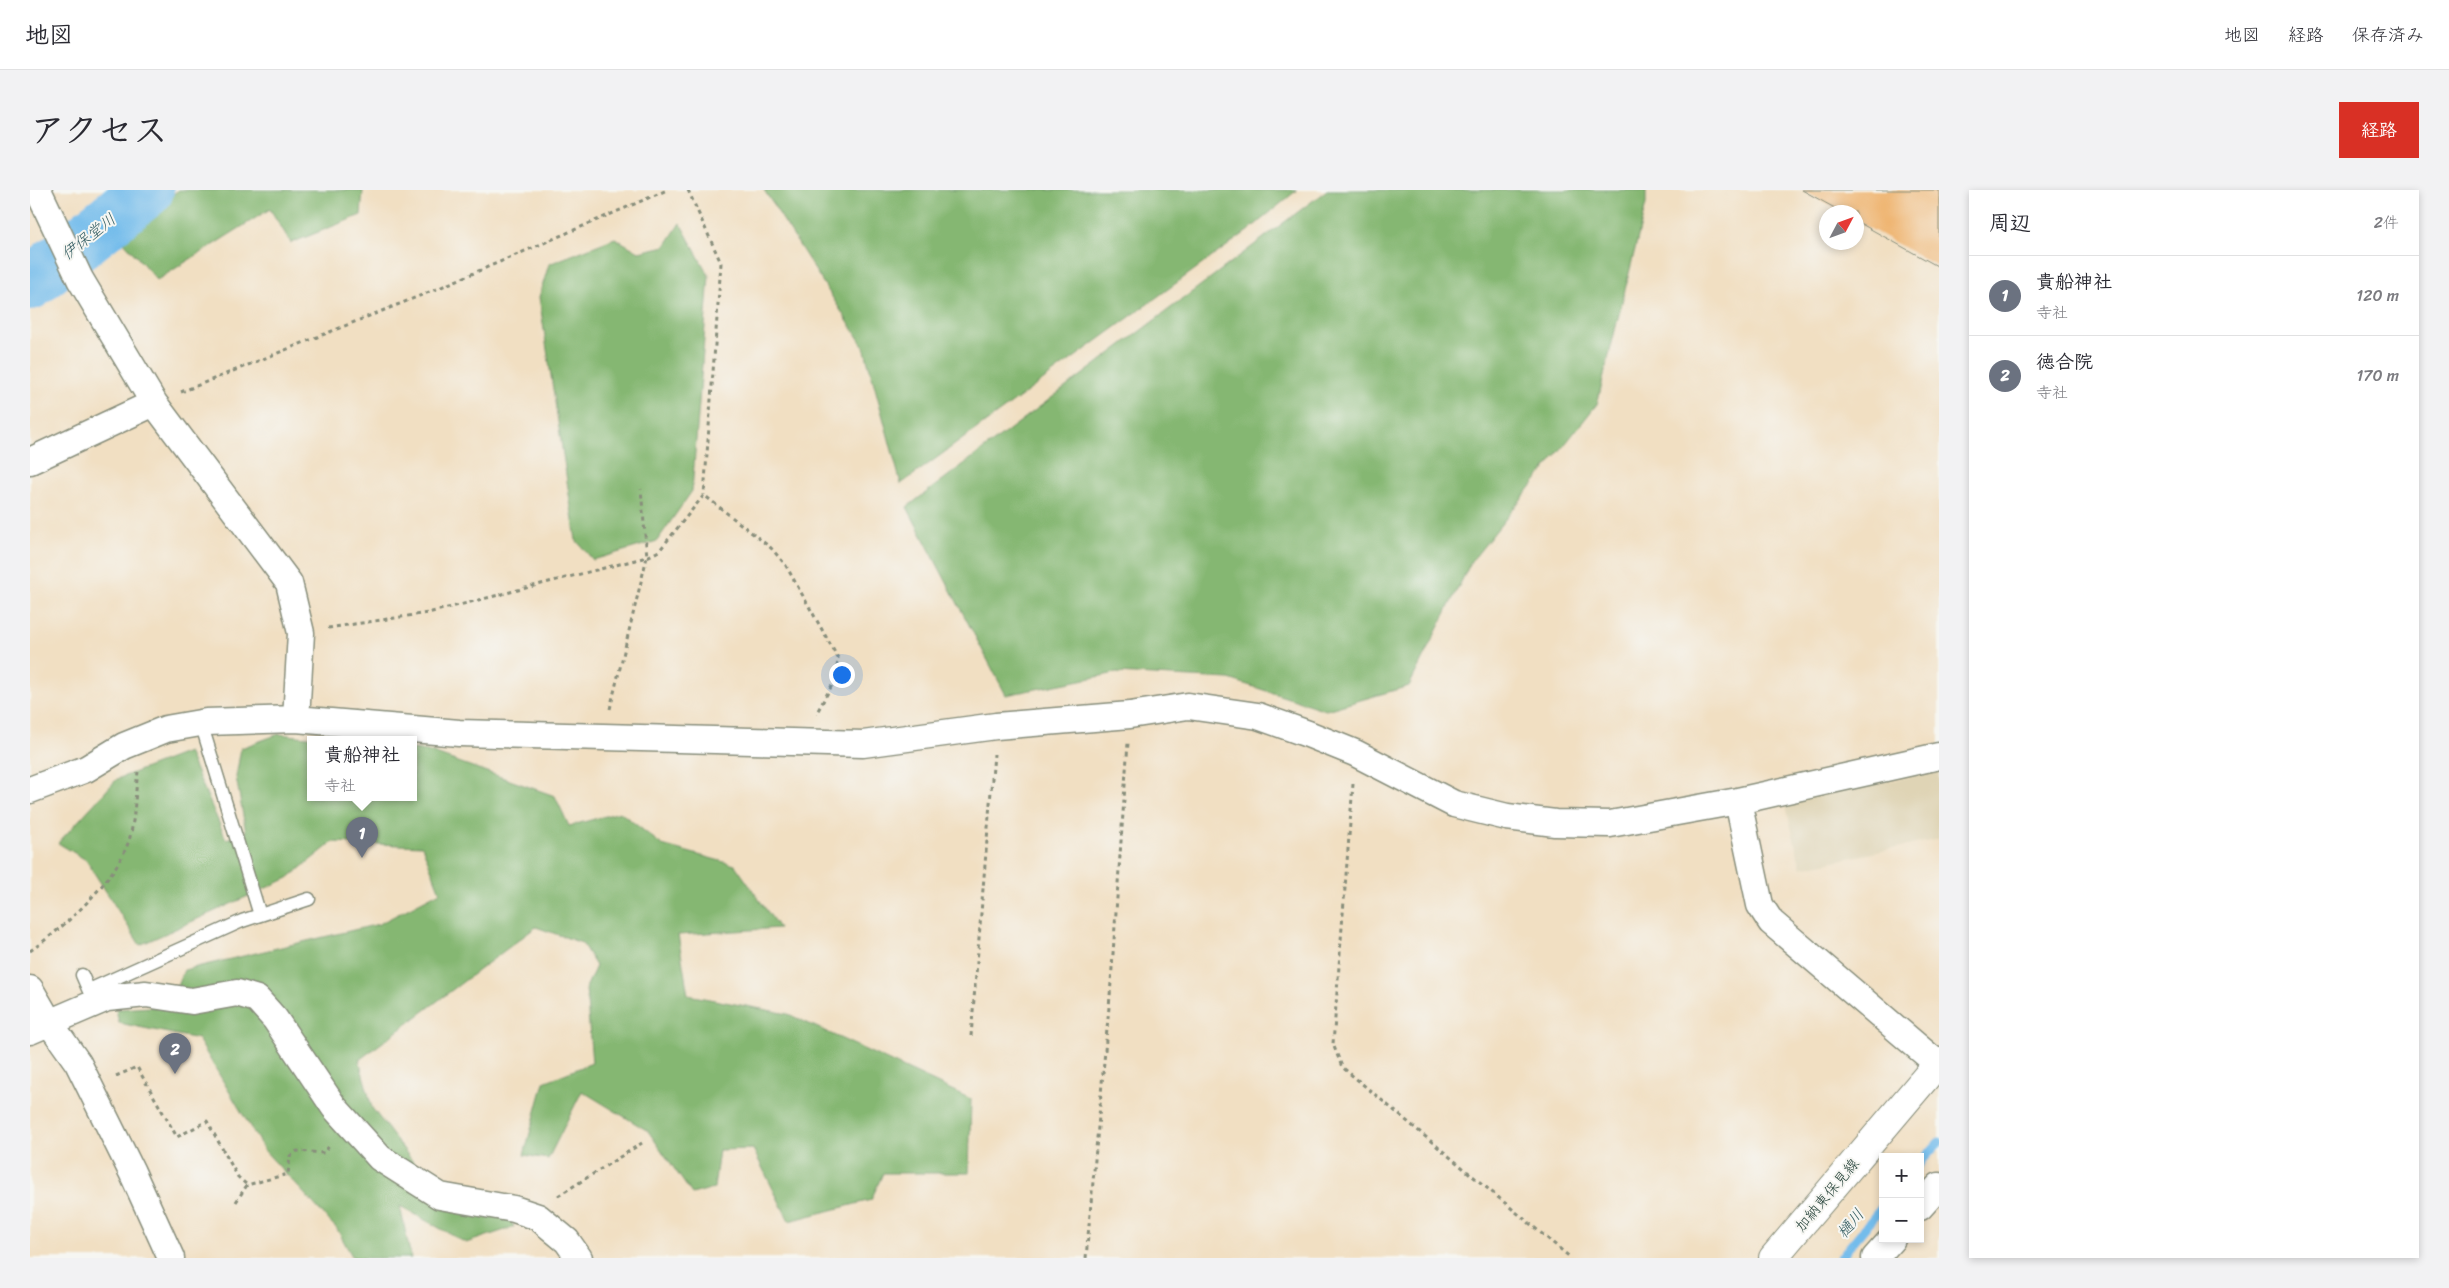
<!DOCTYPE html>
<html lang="ja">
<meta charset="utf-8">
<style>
:root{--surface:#fff;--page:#f2f2f3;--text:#2b2b33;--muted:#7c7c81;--line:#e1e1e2;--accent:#d93025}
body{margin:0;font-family:Sriracha,"Klee One",sans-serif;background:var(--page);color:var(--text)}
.controls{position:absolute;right:15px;bottom:15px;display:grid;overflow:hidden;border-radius:0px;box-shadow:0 2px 8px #0003}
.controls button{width:45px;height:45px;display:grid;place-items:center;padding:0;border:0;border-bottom:1px solid var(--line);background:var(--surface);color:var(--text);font:25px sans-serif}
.compass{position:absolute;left:1789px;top:15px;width:45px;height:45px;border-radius:50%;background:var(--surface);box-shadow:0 2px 8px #0003;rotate:49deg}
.you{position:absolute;left:811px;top:484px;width:18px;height:18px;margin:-12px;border:4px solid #fff;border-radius:50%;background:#1a73e8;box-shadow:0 0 0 8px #1a73e833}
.badge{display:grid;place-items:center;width:32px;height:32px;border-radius:50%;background:var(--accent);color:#fff;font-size:16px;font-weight:700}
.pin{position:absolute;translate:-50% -41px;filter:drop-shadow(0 1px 2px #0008)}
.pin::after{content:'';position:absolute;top:26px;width:18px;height:15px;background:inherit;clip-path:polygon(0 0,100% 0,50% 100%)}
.popup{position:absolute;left:277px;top:546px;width:110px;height:65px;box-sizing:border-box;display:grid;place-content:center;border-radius:0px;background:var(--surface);filter:drop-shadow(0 1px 4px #0005);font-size:16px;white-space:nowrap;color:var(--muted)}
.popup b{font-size:19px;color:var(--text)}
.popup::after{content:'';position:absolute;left:50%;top:100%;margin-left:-10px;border:10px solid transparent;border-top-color:var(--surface)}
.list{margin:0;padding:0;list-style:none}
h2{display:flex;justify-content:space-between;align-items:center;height:65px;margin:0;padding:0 20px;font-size:21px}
h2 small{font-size:16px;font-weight:400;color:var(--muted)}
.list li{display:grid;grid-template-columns:32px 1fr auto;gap:15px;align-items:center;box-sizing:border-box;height:80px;padding:0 20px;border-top:1px solid var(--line)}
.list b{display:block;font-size:19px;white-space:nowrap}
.list p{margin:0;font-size:16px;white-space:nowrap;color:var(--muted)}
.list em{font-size:16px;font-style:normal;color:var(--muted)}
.map{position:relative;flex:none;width:1909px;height:1068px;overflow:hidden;border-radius:0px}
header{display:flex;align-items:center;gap:30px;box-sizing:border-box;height:70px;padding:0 25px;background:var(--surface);border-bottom:1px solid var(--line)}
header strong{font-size:24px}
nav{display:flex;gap:28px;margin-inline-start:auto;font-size:18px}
.intro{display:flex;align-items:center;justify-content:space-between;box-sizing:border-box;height:120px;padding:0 30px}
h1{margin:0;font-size:35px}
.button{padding:12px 22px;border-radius:0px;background:var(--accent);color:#fff;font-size:18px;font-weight:700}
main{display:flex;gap:30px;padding:0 30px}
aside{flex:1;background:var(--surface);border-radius:0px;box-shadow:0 2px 8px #0003}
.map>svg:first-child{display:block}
</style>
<header>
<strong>地図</strong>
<nav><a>地図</a><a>経路</a><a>保存済み</a></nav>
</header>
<div class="intro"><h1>アクセス</h1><a class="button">経路</a></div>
<main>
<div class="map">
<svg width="1909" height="1068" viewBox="0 0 1909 1068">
<rect width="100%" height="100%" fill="#f6f6f2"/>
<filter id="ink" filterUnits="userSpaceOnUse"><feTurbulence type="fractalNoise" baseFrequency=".02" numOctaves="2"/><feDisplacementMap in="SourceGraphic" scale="10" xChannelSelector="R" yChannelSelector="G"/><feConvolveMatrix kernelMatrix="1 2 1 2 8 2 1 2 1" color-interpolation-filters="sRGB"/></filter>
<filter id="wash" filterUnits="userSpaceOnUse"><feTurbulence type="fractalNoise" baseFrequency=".0096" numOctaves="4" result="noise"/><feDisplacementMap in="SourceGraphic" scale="20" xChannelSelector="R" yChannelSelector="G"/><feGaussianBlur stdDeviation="1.12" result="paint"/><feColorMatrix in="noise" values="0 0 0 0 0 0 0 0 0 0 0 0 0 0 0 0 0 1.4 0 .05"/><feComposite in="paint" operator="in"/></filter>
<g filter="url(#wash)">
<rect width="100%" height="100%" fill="#f1dfc2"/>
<path fill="#dfd4b5" d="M1909,581V649L1771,678L1755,612Z"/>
<path fill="#85b772" stroke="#527a53" d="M149,0H333L331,25L261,53L240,19L127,90L86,43Z
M734,0H1267L1219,40L871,294L834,157Z
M1297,0H1616V14L1567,214L1441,372L1379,496L1296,520L1199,489L1086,483L976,505L877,317Z
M650,33L679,86L662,301L627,351L563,370L546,350L509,107L519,74L585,48L609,62L635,56Z
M249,544L296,549H281V607H383V559L397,561L525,606L539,636L590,622L632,655L705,675L749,738L648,745L658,805L758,824L941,909L939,983H853L841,1010L759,1031L723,959L689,960L684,998L662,1004L618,941L552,901L518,969L494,965L514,892L562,873L556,798L566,776L552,753L506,737L329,870L342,918L387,977L400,1010L479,1027L484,1037L436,1053L370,1016L381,1068H323L307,1039L234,960L168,849L89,833L86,819L138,816L154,780L349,734L410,702L392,656L303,652L258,688L110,755L56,670L28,653L87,589L158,562L196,649L216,642L206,587L211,558Z"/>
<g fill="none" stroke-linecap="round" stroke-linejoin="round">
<path stroke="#73bceb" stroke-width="9" d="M1890,973L1909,952
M1810,1068L1853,1016"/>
<path stroke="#73bceb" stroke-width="54" d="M0,93L117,0"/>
</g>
<g id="blocks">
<path fill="#efb572" d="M1772,0H1909V77L1826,31V22H1812Z"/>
</g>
</g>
<g filter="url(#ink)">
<use href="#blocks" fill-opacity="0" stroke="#888e7b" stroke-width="1"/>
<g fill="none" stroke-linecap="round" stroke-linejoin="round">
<defs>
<path id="service" d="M171,533L230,725
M52,785L62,808
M59,800L212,731L279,709"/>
<path id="minor" d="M8,0L50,89L124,213L259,393L271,443L266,529
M0,271L124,213
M0,600L56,579L94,556L136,539L176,532L266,529L429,543L833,554L966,536L1100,525L1158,516L1228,526L1278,544L1325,563L1424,614L1477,627L1525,633L1580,634L1708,611L1909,566
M1708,611L1730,715L1741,732L1909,875
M0,799L19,832L48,873L102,982L141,1068
M0,841L77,808L116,804L162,811L207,803L227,809L245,829L304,917L350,968L410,1006L484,1019L508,1027L537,1051L549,1068
M1890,1017L1909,996
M1845,1068L1862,1049"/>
<path id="secondary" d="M1743,1068L1909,872"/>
</defs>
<use href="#service" stroke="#888e7b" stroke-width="15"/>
<use href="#minor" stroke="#888e7b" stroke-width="29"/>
<use href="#secondary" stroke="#888e7b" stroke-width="30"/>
<path stroke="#888e7b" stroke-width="3" stroke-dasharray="4 4" stroke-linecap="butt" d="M658,0L691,73L674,305
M151,202L409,98L637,0
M298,438L398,423L617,367L629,361L674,305L741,358L755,374L808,468L806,488L786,524
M580,519L617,367L611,299
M1323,594L1303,854L1312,877L1541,1068
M0,761C35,737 88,689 100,647C105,627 105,603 108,582
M941,846L964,564
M86,886L107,877L147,947L177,931L208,987L217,995
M528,1006L612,953
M206,1012L217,995L258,984L260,966L267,961L294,963L300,955
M1056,1068L1080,806L1098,553"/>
<use href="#service" stroke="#fff" stroke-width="12"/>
<use href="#minor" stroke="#fff" stroke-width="26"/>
<use href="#secondary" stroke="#fff" stroke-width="28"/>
</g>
</g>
<g text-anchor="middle" stroke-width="4" stroke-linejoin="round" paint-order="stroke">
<g font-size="15" fill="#1f3d34" stroke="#f6f6f2">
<text transform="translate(1797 1005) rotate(-50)" y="5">加納東保見線</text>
</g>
<g font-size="16" font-style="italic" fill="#345d62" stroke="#f6f6f2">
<text transform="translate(58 46) rotate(-38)" y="6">伊保堂川</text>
<text transform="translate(1820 1033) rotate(-50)" y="6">樋川</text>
</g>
</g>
</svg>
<div class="controls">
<button>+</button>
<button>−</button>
</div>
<svg class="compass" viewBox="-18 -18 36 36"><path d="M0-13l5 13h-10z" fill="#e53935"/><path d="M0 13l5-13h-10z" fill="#7c7c81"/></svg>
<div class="you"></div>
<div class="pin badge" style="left:332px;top:668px;background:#6b7280">1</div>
<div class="popup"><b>貴船神社</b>寺社</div>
<div class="pin badge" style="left:145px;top:884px;background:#6b7280">2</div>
</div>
<aside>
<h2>周辺<small>2件</small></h2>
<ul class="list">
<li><span class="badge" style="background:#6b7280">1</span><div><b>貴船神社</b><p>寺社</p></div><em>120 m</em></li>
<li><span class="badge" style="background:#6b7280">2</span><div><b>徳合院</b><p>寺社</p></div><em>170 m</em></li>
</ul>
</aside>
</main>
